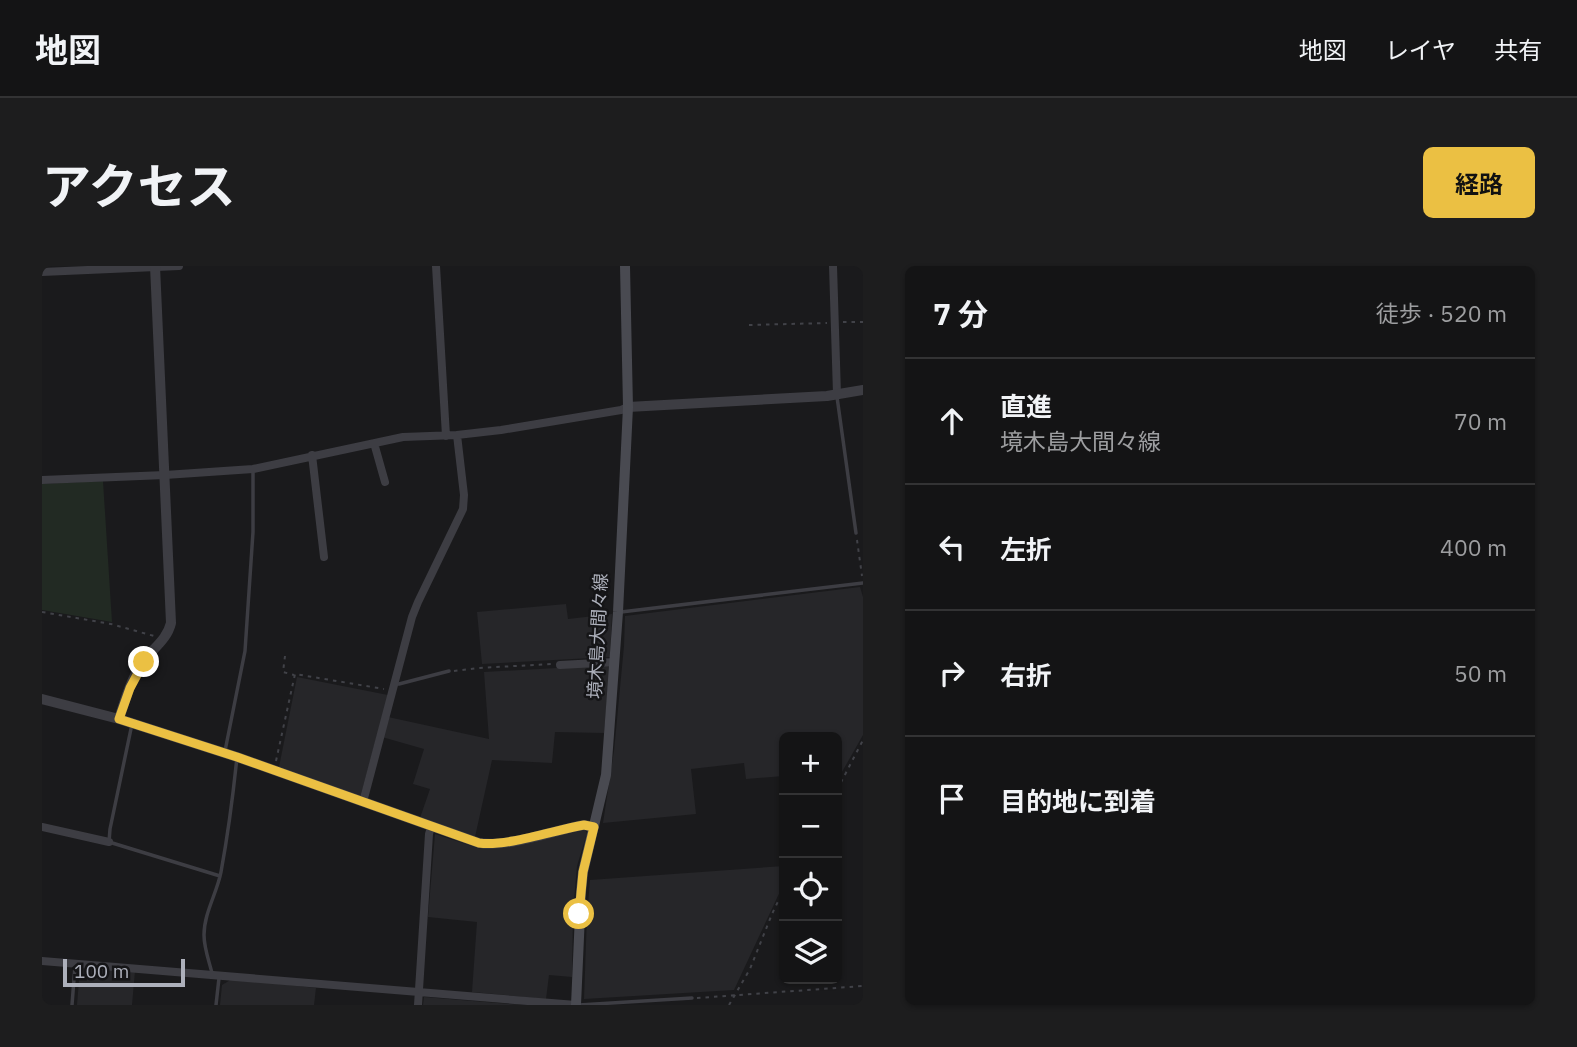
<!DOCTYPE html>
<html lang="ja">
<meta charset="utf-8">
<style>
:root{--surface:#141415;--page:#1d1d1e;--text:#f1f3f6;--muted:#9d9ea0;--line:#333334;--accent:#ebc043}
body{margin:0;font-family:"IBM Plex Sans","Noto Sans JP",sans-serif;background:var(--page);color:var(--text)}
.controls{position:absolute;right:21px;bottom:21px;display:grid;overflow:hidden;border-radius:10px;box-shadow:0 2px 5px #0004}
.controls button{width:63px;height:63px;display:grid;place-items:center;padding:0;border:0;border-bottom:2px solid var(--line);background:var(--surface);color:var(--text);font:35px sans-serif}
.scale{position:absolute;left:21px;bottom:18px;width:122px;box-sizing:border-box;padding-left:7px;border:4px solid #adb0bb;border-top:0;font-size:19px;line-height:24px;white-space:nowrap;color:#adb0bb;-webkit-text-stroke:5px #151517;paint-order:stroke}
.stop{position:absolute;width:21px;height:21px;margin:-16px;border:5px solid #ebc043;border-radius:50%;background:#fff}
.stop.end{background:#ebc043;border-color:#fff;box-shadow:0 2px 7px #0008}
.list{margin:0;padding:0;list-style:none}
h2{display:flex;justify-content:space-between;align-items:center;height:91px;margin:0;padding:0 28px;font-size:30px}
h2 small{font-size:23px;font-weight:400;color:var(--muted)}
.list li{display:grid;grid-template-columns:46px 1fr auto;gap:21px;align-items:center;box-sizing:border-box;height:126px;padding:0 28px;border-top:2px solid var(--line)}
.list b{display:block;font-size:26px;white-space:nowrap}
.list p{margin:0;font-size:23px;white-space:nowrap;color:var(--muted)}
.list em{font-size:23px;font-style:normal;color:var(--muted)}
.icon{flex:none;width:38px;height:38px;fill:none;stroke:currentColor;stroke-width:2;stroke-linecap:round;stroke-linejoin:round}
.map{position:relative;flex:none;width:821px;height:739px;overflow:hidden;border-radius:10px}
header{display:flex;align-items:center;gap:42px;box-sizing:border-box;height:98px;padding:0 35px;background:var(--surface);border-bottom:2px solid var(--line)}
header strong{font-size:33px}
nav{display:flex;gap:38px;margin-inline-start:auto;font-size:24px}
.intro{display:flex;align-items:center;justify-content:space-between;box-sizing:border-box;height:168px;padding:0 42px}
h1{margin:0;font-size:49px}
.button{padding:18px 32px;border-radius:10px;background:var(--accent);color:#111;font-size:24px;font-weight:700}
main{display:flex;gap:42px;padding:0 42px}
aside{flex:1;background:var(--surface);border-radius:10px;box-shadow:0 2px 5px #0004}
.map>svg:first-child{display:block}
</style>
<header>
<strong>地図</strong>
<nav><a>地図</a><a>レイヤ</a><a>共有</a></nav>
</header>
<div class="intro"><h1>アクセス</h1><a class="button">経路</a></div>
<main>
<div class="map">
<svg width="821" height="739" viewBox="0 0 821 739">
<rect width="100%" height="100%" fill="#1a1a1c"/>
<path fill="#262629" d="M818,321L821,331V469L800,506L795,507V471H742V510L704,513L702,497L649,503L654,548L561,557L572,485L582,380L583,350Z
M524,338L526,353L570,348L568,391L440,398L435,346Z
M568,399L562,467L513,466L510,497L450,494L433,571L378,552L388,523L371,518L382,483L340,471L346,451L447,473L442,406Z
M255,411L346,429L318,532L237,501Z
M543,564L545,567L535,600L531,647L530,711L507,709L504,733L430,726L435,656L386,651L393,568L439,583L459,582Z
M742,600V617L692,724L542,733L545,650L548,614Z
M38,702L93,705L90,739H35Z
M190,713L274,722L272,739H178L180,719Z
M382,731L479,739H381Z"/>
<path fill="#222a23" d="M61,215L70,356L0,344V218Z"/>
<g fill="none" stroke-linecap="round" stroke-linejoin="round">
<path stroke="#414248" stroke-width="2" stroke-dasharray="3.5 5" stroke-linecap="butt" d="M801,56H821
M707,59L785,57
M815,274L820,310
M0,346L69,358L112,370
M243,390L241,406L252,409
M412,405L436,402L511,398
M234,495L253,408L342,423
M795,524L821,474
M655,732L821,720
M687,739L708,703L730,648L742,623"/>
<path stroke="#3d3d43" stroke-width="3.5" d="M795,131L814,267
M579,346L821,317
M354,418H357L407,405
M90,458L68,563L67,576L178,610
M183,485L203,385L211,266V205
M170,707C167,695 162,682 162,669C162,647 175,627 179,606C186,568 191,530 195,491
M30,739L33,700
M174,739L177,712
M537,739L650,732"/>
<path stroke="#3d3d43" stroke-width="8" d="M394,0L404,170
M791,0L795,128
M0,6L137,0
M332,177L343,216
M270,189L282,291
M0,214L123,209L211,203L361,171L415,169L459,164L579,144L586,141
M518,399L573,396
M321,536L370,351L376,336L421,243L422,229L415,169
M0,561L67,576
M0,695L534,739
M376,739L387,568L389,561"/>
<path stroke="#3d3d43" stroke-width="10" d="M586,141L785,130L821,124
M0,433L77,453L195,491L437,577C464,582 513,564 542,559L552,561
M77,453C83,434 89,414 100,397C110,383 125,374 129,357L113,0"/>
<path stroke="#494a51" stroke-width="10" d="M534,739L539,626L541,606L564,509L576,346L586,141L583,0"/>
</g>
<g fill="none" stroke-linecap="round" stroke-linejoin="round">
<path stroke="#ebc043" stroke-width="9" d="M102,396L88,422L77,453L195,491L437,577C464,581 513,564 542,559L552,561L541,606L537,648"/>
</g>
<g text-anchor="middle" stroke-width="5" stroke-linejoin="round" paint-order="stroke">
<g font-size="18" fill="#adb0bb" stroke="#151517">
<text transform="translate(556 370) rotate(-87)" y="6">境木島大間々線</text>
</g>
</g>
</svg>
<div class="controls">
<button>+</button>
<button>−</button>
<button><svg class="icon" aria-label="locate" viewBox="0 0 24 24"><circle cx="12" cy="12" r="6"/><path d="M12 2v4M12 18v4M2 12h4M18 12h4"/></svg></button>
<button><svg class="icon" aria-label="layers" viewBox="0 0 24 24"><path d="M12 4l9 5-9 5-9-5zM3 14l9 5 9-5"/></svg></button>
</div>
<div class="scale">100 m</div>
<div class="stop" style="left:537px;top:648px"></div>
<div class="stop end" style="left:102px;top:396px"></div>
</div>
<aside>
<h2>7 分<small>徒歩 · 520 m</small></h2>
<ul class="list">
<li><svg class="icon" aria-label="ahead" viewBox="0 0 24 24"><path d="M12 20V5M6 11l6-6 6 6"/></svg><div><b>直進</b><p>境木島大間々線</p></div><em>70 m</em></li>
<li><svg class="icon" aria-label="left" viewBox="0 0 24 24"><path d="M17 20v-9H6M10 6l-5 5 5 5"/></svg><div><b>左折</b></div><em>400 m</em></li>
<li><svg class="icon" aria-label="right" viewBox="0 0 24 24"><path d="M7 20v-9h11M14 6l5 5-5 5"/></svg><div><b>右折</b></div><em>50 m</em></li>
<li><svg class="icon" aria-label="arrive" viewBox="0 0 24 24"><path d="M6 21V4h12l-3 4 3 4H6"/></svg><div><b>目的地に到着</b></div></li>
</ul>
</aside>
</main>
